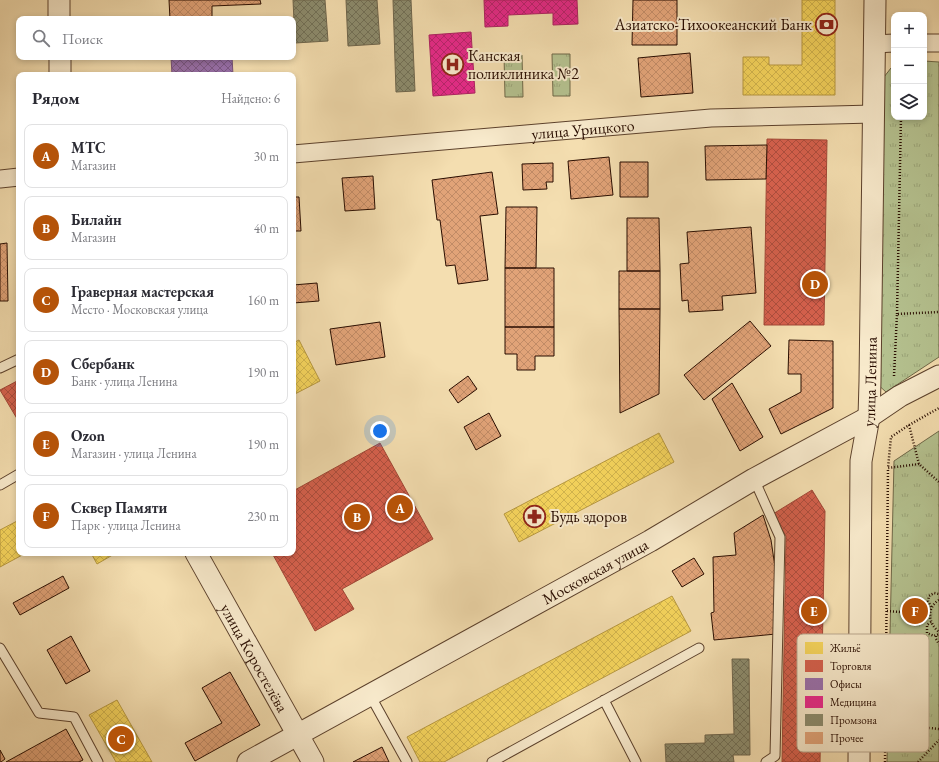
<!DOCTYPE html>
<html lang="ru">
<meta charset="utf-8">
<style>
:root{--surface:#fff;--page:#f7f7f7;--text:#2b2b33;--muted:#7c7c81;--line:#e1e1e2;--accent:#b45309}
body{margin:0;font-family:"EB Garamond",serif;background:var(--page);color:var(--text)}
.controls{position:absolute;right:12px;top:12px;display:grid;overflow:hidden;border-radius:8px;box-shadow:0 2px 6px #0003}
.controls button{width:36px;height:36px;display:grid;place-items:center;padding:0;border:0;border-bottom:1px solid var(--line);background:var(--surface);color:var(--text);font:20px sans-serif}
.you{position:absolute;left:380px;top:431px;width:14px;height:14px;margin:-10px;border:3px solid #fff;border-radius:50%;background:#1a73e8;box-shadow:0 0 0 6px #1a73e833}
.badge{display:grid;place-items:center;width:26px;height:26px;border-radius:50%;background:var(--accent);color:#fff;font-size:13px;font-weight:700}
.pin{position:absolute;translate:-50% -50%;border:2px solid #fff;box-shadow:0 1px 4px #0006}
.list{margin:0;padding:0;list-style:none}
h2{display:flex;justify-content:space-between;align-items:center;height:52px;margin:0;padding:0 16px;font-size:17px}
h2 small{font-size:13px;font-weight:400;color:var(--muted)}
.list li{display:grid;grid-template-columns:26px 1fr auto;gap:12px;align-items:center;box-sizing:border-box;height:64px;margin:0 8px 8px;padding:0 8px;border:1px solid var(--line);border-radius:8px}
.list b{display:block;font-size:15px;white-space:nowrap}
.list p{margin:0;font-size:13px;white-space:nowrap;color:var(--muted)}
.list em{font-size:13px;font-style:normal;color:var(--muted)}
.icon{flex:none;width:22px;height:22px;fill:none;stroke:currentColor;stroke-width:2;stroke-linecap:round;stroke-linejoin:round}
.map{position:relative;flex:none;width:939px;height:762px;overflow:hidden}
.search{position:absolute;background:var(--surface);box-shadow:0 2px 6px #0003;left:16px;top:16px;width:280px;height:44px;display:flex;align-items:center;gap:10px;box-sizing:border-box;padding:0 14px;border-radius:8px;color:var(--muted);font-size:15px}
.panel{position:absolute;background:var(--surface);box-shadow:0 2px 6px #0003;left:16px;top:72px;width:280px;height:484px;border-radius:8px}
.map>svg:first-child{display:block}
</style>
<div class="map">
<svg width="939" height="762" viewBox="0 0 939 762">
<defs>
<pattern id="grass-tufts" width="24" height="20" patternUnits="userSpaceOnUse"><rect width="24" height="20" fill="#b5c290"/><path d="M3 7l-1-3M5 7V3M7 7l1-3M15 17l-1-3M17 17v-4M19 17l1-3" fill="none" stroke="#9ca67a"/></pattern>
<pattern id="homes-cross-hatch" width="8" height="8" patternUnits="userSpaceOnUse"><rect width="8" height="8" fill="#f6d55c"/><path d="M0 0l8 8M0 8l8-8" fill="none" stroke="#d3b64e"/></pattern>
<pattern id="shops-cross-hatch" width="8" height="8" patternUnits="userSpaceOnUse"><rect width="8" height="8" fill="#d6604d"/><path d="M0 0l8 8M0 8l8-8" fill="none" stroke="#ae4e3e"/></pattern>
<pattern id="offices-cross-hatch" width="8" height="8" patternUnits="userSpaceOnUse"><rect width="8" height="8" fill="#9970ab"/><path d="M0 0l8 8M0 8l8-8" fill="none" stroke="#7d5a89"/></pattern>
<pattern id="health-cross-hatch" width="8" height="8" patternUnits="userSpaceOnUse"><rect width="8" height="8" fill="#e7298a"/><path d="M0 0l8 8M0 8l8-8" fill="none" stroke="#bb226e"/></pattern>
<pattern id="industry-cross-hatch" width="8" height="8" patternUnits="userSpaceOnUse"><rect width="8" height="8" fill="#8c8c6e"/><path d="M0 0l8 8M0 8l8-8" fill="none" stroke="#727158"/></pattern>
<pattern id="building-cross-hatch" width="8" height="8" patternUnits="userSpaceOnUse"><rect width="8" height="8" fill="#e1a378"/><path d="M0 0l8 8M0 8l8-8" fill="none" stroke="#c18b66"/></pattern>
</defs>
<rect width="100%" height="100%" fill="#f4deb0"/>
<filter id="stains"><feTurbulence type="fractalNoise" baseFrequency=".005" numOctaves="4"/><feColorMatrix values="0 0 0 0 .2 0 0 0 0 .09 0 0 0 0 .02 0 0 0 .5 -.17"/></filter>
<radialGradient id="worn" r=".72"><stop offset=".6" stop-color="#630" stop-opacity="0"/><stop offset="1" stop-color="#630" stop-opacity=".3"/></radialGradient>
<path fill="url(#grass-tufts)" stroke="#6f6848" d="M552,54H570V96H553Z
M504,55H522L523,97H505Z
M924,61L939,62V357L886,392L875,382L884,77L891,68L894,66V117H924Z
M939,431V762H887L894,461Z"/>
<path fill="url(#homes-cross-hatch)" stroke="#b89940" d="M802,0H835V95H743V57H769V65H802Z
M299,340L320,381L293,395V343Z
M659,433L674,462L519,542L504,514Z
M19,520V553H26L0,567V530Z
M91,553H116L97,564Z
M672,596L691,631L444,762H420L407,737Z
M117,700L152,762H116L89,715Z"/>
<path fill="url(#shops-cross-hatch)" stroke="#a24736" d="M767,139L827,140L824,325H764Z
M19,380V422L0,390Z
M380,443L433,539L342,589L354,609L315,631L272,553H293V491Z
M812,490L825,511L820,762H782L786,536L773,514Z"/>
<path fill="url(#offices-cross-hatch)" stroke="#775278" d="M171,57H232L233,75H172Z"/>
<path fill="url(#health-cross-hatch)" stroke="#ae2161" d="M484,0H577L578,24L553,25V13L508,15V26L485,27Z
M471,32L475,93L433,96L429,35Z"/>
<path fill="url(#industry-cross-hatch)" stroke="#6e664d" d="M293,0H325L328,41L295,43Z
M346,0H377L380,44L348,46Z
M393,0H411L415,91L396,92Z
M732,659H749L750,755H733L734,762H666L665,744L705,743V735L734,734Z"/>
<path fill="url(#building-cross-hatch)" stroke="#290d00" d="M169,0H260L261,4L212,6V19H170Z
M633,0H677V45H632Z
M690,53L693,93L641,97L638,58Z
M767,145L766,179L706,180L705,146Z
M609,157L613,195L571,199L568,161Z
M620,162H648V197H620Z
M553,163V182H546L547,189L523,190L522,164Z
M492,172L498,214L480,216L488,280L458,284L455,265L446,266L440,220H437L432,180Z
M373,176L375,209L345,211L342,178Z
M293,197H299L301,231H293Z
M506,207H537L536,268H505Z
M627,218H659L660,271H627Z
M751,227L756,293L722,296L723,310L689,312L688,300L682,301L680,264L689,263L687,232Z
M7,243L8,301H0V244Z
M505,268H554V327H505Z
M619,271H660V309H619Z
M317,283L319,301L293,303V285Z
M619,309H660L659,394L620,413Z
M750,321L771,346L704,400L684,375Z
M380,322L385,357L336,365L330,329Z
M505,327H554V356H535V370H517V354H505Z
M789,340L833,341V408L781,434L769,409L801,392V374H788Z
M468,376L477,389L458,403L449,390Z
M732,383L763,437L740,451L712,399Z
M489,413L501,436L476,450L464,427Z
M763,515L771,540L775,567L776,634L714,640L711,613L714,612L713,557L736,555L734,533Z
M694,558L704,574L682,587L672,571Z
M63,576L69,588L20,615L13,603Z
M71,636L90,671L66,684L47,650Z
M230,672L260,725L195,761L185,743L222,723L202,688Z
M66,729L83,760L79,762H6Z
M382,747L389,762H353Z
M0,750L5,759L1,762H0Z"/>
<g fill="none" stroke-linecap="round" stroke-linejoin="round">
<defs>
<path id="service" d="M0,368L19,359
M754,479L780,537L775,756L766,762
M0,485L19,474
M0,648L39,713L74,717L98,762
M370,695L407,762
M604,700L636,762
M492,762L699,648"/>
<g id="minor">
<path d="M924,43H939"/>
<path d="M874,44L894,43"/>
<path id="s1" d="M293,154L711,118L873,114"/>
<path d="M0,179L19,177"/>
</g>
<g id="tertiary">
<path d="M59,0V19"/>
<path d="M60,57V75"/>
<path id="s2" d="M196,553L313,762"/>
<path id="s3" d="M248,762L650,541L754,479L869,417L900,396L939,376"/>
<path id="s4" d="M859,762L861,461L869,417L870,381L875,0"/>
</g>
</defs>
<use href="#service" stroke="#5c412c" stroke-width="11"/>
<use href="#minor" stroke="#5c412c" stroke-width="19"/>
<use href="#tertiary" stroke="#5c412c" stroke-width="23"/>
<path stroke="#290d00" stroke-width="2.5" stroke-dasharray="1 2" stroke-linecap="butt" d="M897,314L901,117
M894,376L897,314L939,312
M909,425L919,464L939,482
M919,464L888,468L891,437L909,425L939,408
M939,600C926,608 928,623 939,632
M931,607L928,601L929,596L934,593L939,594
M887,611L929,614
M931,622L927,625V633L934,636L939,634
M936,636V639L939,644
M893,716L919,719V734L893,732Z
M920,727L939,729
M885,762L888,468
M918,762L939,740"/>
<use href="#service" stroke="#f8eacc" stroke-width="9"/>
<use href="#minor" stroke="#f8eacc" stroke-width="17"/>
<use href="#tertiary" stroke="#f8eacc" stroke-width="21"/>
</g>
<defs>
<symbol id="bank-ring" viewBox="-11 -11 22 22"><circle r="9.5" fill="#f8eacc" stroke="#8f2418" stroke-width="1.5"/><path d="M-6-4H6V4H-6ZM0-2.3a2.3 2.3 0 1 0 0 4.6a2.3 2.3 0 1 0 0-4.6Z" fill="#8f2418"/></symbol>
<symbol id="hospital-ring" viewBox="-11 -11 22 22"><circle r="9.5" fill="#f8eacc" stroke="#8f2418" stroke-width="1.5"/><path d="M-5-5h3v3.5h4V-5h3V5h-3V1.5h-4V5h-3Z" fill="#8f2418"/></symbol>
<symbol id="pharmacy-ring" viewBox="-11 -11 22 22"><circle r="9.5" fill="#f8eacc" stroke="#8f2418" stroke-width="1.5"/><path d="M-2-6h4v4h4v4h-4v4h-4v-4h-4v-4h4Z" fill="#8f2418"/></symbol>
</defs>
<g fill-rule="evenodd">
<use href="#bank-ring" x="814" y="12" width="25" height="25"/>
<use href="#hospital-ring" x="440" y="52" width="25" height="25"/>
<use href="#pharmacy-ring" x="522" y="504" width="25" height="25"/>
</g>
<g text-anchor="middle" stroke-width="4" stroke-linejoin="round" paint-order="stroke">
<g font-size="16" fill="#290d00" stroke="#f8eacc" text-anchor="start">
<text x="812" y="30" text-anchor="end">Азиатско-Тихоокеанский Банк</text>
<text x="468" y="61">Канская<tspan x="468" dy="18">поликлиника №2</tspan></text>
<text x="550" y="522">Будь здоров</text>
</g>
<g font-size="16" fill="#290d00" stroke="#f8eacc">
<text dy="6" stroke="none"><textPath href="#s1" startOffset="291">улица Урицкого</textPath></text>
<text dy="6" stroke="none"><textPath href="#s4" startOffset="381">улица Ленина</textPath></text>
<text dy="6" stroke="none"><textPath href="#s3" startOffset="396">Московская улица</textPath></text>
<text dy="6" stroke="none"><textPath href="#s2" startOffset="120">улица Коростелёва</textPath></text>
</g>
</g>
<rect x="797" y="634" width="132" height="118" rx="6" fill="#f8eacc" stroke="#baa88f" stroke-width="1"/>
<rect x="805" y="642" width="18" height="12" fill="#f6d55c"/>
<rect x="805" y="660" width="18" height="12" fill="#d6604d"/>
<rect x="805" y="678" width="18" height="12" fill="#9970ab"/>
<rect x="805" y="696" width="18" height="12" fill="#e7298a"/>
<rect x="805" y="714" width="18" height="12" fill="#8c8c6e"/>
<rect x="805" y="732" width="18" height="12" fill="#e1a378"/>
<g font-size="11" fill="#290d00">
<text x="830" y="652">Жильё</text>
<text x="830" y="670">Торговля</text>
<text x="830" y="688">Офисы</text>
<text x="830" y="706">Медицина</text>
<text x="830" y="724">Промзона</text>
<text x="830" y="742">Прочее</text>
</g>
<rect width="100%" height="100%" filter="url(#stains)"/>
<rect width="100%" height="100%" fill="url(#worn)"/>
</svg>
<div class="controls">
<button>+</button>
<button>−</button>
<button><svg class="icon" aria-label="layers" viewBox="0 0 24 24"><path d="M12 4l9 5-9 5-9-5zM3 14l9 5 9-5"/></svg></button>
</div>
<div class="you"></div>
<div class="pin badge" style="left:400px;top:508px">A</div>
<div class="pin badge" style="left:357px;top:517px">B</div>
<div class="pin badge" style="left:121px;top:739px">C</div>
<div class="pin badge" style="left:815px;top:284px">D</div>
<div class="pin badge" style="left:814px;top:611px">E</div>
<div class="pin badge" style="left:915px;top:611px">F</div>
<div class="search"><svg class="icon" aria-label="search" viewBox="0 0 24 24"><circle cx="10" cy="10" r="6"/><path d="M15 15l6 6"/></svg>Поиск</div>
<section class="panel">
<h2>Рядом<small>Найдено: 6</small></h2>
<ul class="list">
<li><span class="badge">A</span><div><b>МТС</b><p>Магазин</p></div><em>30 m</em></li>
<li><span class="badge">B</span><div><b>Билайн</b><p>Магазин</p></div><em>40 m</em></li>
<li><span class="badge">C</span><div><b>Граверная мастерская</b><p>Место · Московская улица</p></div><em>160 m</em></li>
<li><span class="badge">D</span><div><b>Сбербанк</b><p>Банк · улица Ленина</p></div><em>190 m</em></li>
<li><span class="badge">E</span><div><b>Ozon</b><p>Магазин · улица Ленина</p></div><em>190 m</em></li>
<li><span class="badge">F</span><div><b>Сквер Памяти</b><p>Парк · улица Ленина</p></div><em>230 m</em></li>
</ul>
</section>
</div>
